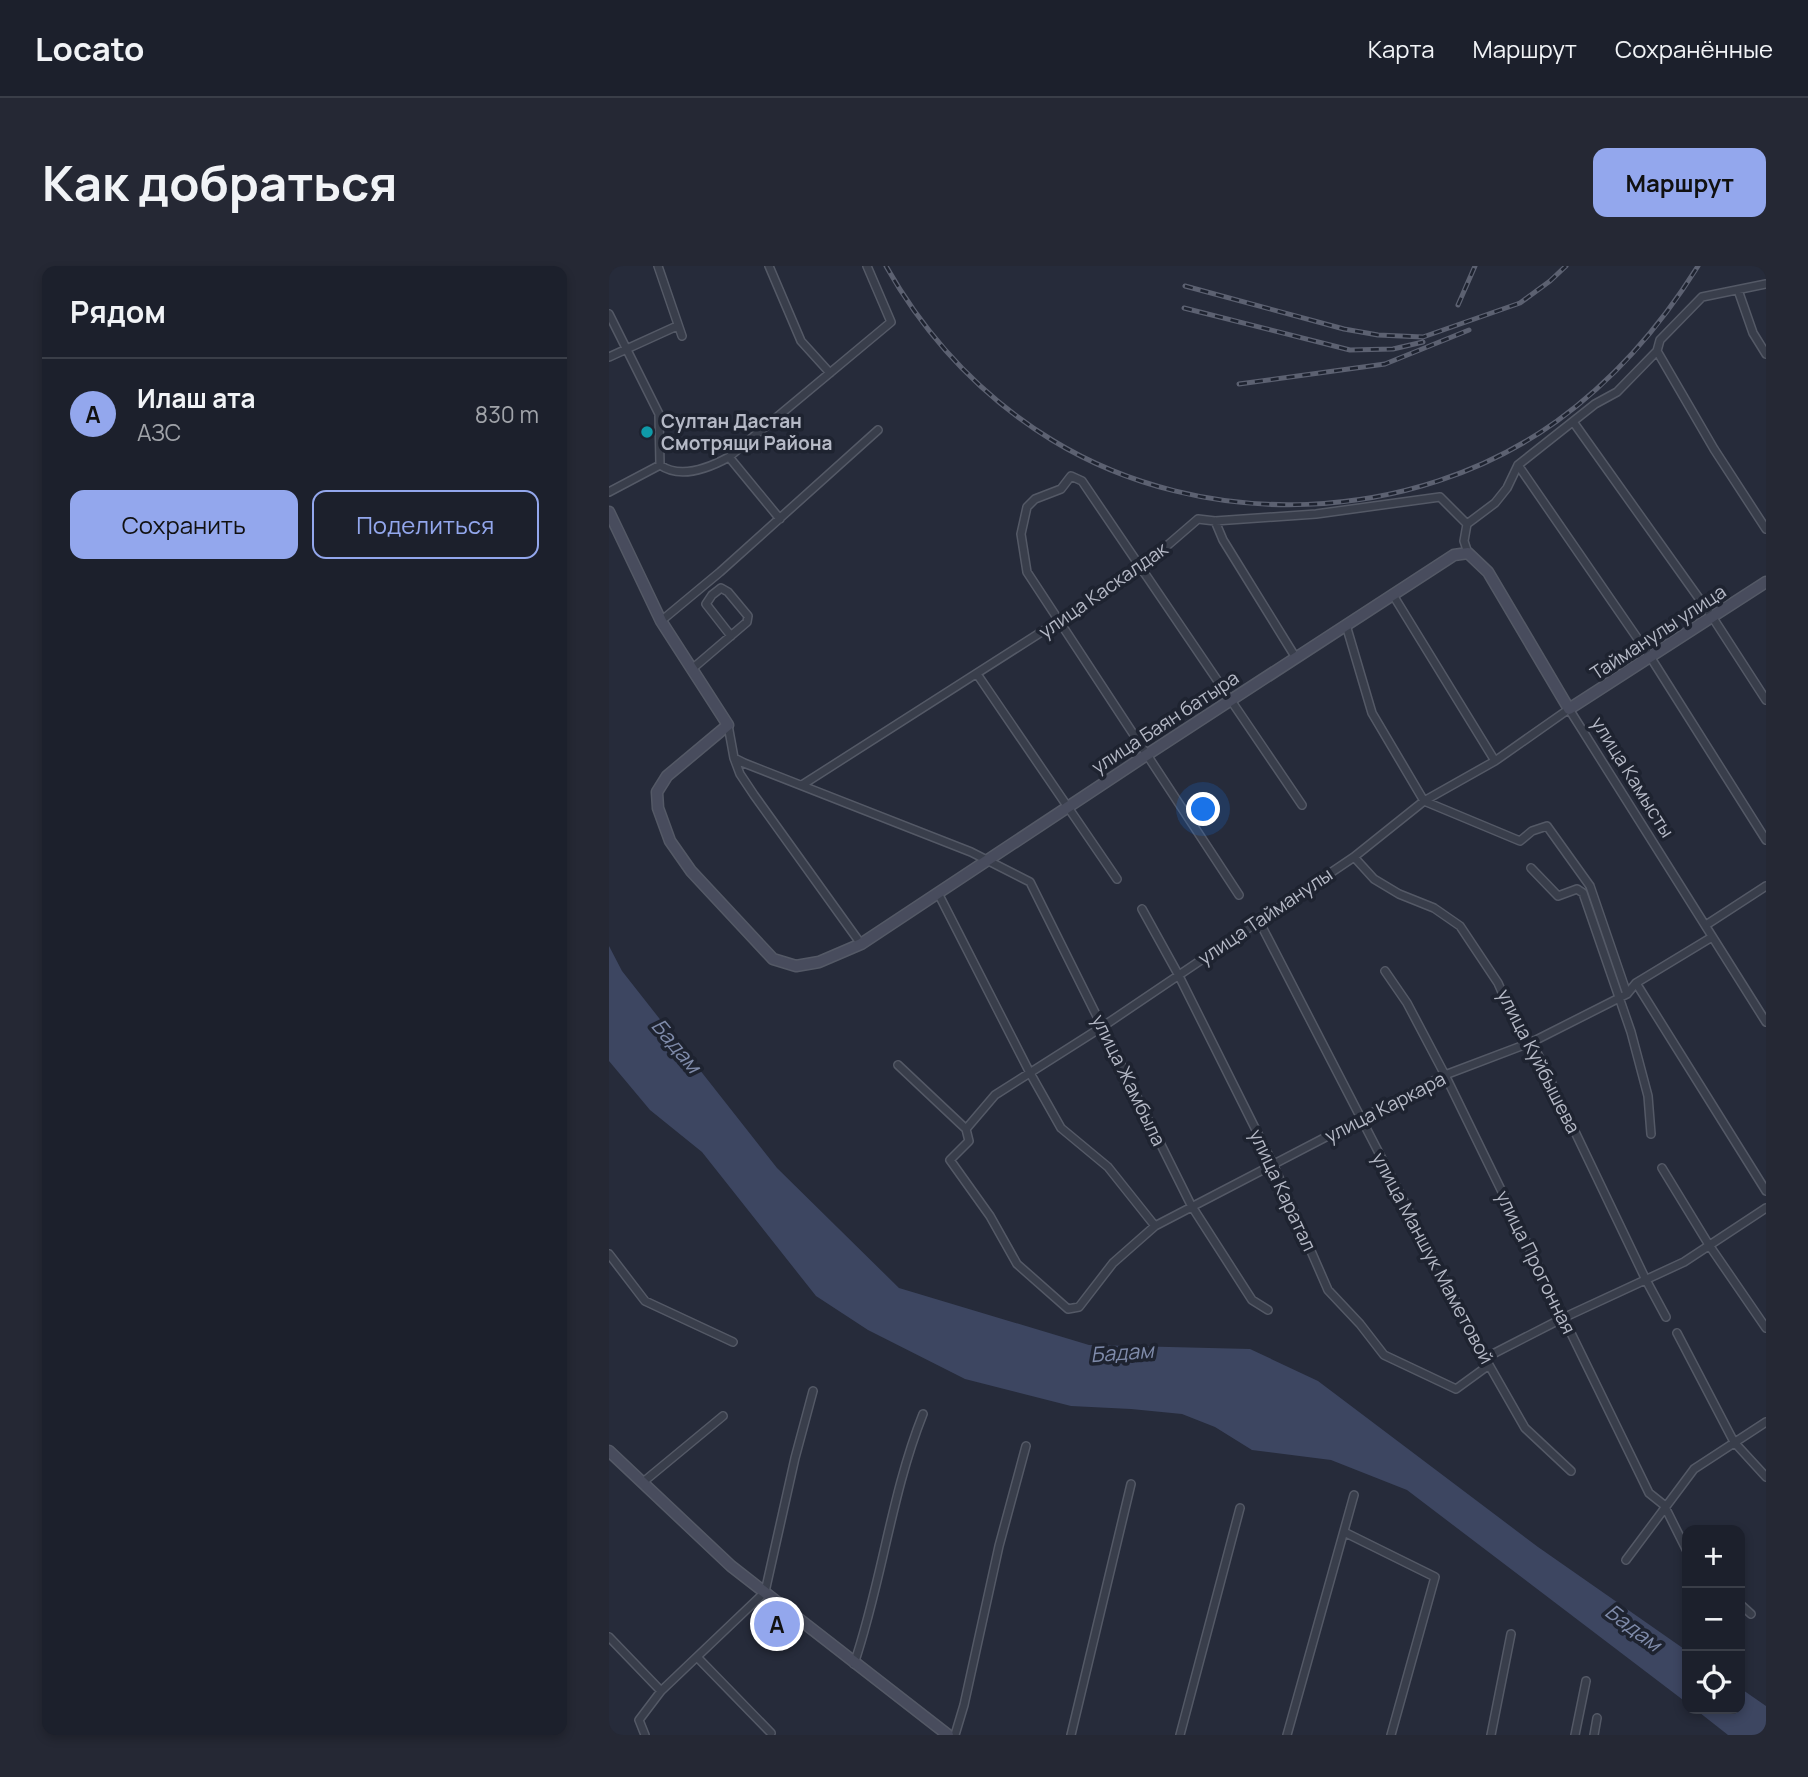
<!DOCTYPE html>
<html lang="ru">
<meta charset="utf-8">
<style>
:root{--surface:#1c202c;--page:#252834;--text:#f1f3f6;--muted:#a0a3a9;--line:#3a3e48;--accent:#93a7ed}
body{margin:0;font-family:Manrope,sans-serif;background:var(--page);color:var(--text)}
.controls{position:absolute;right:21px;bottom:21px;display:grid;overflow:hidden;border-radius:14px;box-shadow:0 4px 10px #0003}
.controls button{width:63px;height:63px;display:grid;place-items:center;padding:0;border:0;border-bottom:2px solid var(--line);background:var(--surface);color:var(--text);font:35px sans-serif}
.you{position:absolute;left:595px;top:544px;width:24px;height:24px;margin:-18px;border:5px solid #fff;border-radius:50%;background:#1a73e8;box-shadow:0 0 0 10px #1a73e833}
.badge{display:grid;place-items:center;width:46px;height:46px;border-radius:50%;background:var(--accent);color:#111;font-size:23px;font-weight:700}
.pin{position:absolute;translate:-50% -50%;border:4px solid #fff;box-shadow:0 2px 7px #0006}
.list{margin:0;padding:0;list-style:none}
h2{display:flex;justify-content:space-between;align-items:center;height:91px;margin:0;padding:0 28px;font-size:30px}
h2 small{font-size:23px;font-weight:400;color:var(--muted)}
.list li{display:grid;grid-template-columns:46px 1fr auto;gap:21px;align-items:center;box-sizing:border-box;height:112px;padding:0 28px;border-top:2px solid var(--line)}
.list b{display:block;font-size:26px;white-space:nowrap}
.list p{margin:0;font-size:23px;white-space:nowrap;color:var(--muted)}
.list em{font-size:23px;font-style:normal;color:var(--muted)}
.actions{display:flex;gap:14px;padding:21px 28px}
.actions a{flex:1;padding:16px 0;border:2px solid var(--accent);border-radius:14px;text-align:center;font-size:24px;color:var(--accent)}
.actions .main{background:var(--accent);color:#111}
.icon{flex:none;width:38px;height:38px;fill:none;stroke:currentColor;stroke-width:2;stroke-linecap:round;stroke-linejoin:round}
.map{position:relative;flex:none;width:1157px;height:1469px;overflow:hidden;border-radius:14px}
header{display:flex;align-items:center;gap:42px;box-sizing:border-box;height:98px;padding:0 35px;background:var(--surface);border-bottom:2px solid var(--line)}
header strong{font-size:33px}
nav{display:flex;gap:38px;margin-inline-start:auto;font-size:24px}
.intro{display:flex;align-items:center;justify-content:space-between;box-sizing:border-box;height:168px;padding:0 42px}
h1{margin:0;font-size:49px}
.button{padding:18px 32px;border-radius:14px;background:var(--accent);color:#111;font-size:24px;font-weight:700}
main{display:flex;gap:42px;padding:0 42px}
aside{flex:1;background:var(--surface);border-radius:14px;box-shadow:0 4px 10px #0003}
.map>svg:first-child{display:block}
</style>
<header>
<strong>Locato</strong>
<nav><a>Карта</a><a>Маршрут</a><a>Сохранённые</a></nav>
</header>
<div class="intro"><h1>Как добраться</h1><a class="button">Маршрут</a></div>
<main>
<aside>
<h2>Рядом<small></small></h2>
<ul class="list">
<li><span class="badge">A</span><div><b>Илаш ата</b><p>АЗС</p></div><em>830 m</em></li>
</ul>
<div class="actions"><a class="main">Сохранить</a><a>Поделиться</a></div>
</aside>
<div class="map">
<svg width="1157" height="1469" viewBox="0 0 1157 1469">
<rect width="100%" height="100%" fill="#262b3a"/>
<path fill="#3d4661" d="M0,680L13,705L168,902L290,1022L480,1079L641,1083L709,1115L929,1281L1078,1385V1437L798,1224L722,1194L643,1184L606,1161L573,1148L522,1143L462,1140L356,1113L259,1064L207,1030L93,886L41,844L0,795Z
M1131,1422L1157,1440V1469H1119L1086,1443H1131Z"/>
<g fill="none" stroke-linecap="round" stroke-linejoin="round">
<defs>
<path id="street" d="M49,0L73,70
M160,0L192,75L221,107
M1129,24L1144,67L1157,88
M0,48L50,148L51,199
M1048,85L1105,183L1157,263
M0,91L68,60
M965,157L1104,352L1157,434
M120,191L171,253
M909,199L1042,392L1157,574
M0,226L51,199C71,213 100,202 120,191L282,56L258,0
M606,255L614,274L687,392
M859,287L855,275L858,258L886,237L898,222L909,199L986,138L1008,126L1048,85L1051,74L1093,31L1157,18
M784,329L886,495
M52,355L111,306L269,164
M737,359L763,447L815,535L911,575L923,565L938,560L981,620L1018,728
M83,403L138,356L139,350L119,326L112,322L103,329L97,338L122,370
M368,408L508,613
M119,459L125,492L135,497L362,586L421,616L582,939L643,1034L659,1044
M125,492L131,508L145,529L252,678
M193,519L531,303L589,253L606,255L707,248L831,231L858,258
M745,591L765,613L790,628L825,642L851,660L889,717L910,765L923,776L1037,1014L1057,1051
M922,602L949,630L968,623L974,627L1022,766L1039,830L1042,868
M329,627L421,807L452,862L499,901L546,960
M630,629L418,306L412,268L418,241L426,233L452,223L462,210L473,215L693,539
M533,643L569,708L664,898L719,1024L751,1058L775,1089L847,1123L880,1099
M649,653L876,1092L916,1162L962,1205
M1097,659L1157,620
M776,705L798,737L836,809L1040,1227L1055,1239L1078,1285
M1027,717L1157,925
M289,799L357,863L360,875L341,894L381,950L408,998L459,1043L470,1041L504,997L546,960L836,809L923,776L1018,728L1027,717L1103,671
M357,863L386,829L493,761L745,591L815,535L886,495L960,443L1157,756
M1053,902L1100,979L1157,1062
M0,988L36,1035L124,1076
M1068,1067L1125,1176L1157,1211
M876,1092L954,1052L1075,996L1157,942
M33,1217L114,1150
M735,1266L826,1311L782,1469
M1017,1294L1085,1203L1157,1156
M1131,1338L1142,1348
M0,1371L52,1425L30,1454L36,1469
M88,1391L162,1467
M245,1398C273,1316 282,1228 314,1148
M52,1425L156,1326L186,1192L204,1125
M346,1469L355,1439L390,1280L417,1180
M462,1469L522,1218
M571,1469L631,1242
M678,1469L745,1229
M882,1469L902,1368
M966,1469L977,1415
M985,1469L988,1452"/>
<path id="secondary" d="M0,246L52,355L119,459L58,510L48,526L49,542L61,575L82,605L164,693L187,700L210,696L252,678L539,488L845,289L859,287L879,306L960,443L1157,316
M0,1185L122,1300L339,1469"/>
</defs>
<use href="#street" stroke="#545966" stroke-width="10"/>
<use href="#secondary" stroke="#545966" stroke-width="13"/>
<use href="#street" stroke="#393e4b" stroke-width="7"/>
<use href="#secondary" stroke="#484c5d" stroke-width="10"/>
<defs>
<path id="rail" d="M277,0C317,71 373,131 443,174C595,267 803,259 948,155C1006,113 1051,61 1089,0
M576,20L735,63L769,69L814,71L911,37L941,15L957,0
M849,39L866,0
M575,42L741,84L784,83L814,76
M630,118L776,98L860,64"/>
</defs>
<use href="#rail" stroke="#5c6171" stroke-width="5"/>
<use href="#rail" stroke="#1e2330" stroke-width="2.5" stroke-dasharray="8" stroke-linecap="butt"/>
</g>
<circle fill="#0f9aa8" stroke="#1e2330" stroke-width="2.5" cx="38" cy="166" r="7"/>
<g text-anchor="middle" stroke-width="7" stroke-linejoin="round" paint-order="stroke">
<g font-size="19" font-weight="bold" fill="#b5b9c6" stroke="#1e2330" text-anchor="start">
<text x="52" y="162">Султан Дастан<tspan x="52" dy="22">Смотрящи Района</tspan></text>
</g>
<g font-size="19" fill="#b5b9c6" stroke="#1e2330">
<text transform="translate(494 324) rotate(-35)" y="7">улица Каскалдак</text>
<text transform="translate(1049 366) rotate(-33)" y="7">Тайманулы улица</text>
<text transform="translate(556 456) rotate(-33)" y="7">улица Баян батыра</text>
<text transform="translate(1024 511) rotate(58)" y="7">улица Камысты</text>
<text transform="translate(656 650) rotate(-34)" y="7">улица Тайманулы</text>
<text transform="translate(930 795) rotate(63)" y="7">улица Куйбышева</text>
<text transform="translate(520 814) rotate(64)" y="7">улица Жамбыла</text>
<text transform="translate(776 841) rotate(-27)" y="7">улица Каркара</text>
<text transform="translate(674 924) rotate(65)" y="7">улица Каратал</text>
<text transform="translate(824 992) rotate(62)" y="7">улица Маншук Маметовой</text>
<text transform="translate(927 996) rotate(64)" y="7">улица Прогонная</text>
</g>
<g font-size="21" font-style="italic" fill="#7f8baa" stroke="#1e2330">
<text transform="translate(67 780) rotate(50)" y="7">Бадам</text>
<text transform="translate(513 1087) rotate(-4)" y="7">Бадам</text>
<text transform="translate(1024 1362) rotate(37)" y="7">Бадам</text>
</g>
</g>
</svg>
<div class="controls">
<button>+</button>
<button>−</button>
<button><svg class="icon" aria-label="locate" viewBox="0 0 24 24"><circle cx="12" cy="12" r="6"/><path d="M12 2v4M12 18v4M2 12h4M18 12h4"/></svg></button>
</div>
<div class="you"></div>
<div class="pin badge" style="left:168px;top:1358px">A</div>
</div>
</main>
